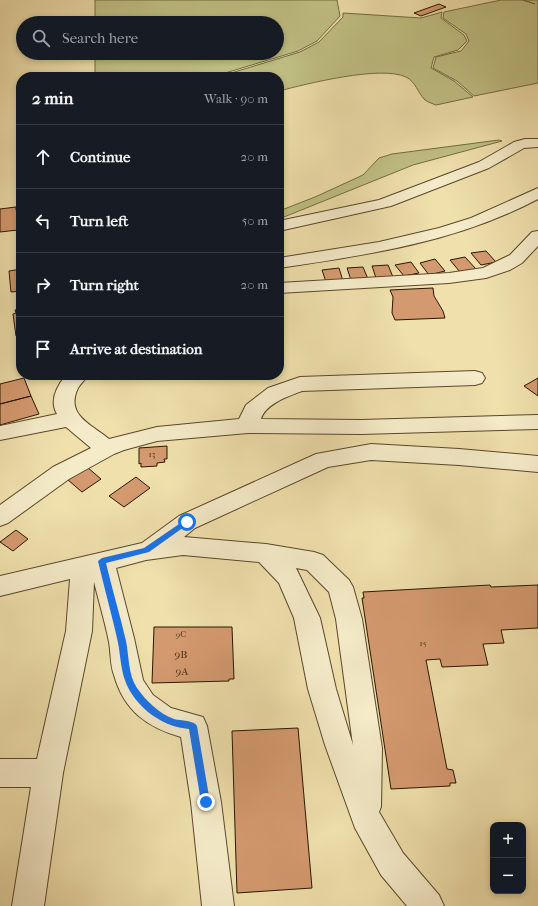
<!DOCTYPE html>
<meta charset="utf-8">
<style>
:root{--surface:#171b24;--page:#20242c;--text:#f1f3f6;--muted:#9ea1a6;--line:#363941}
body{margin:0;font-family:"IM FELL French Canon",serif;background:var(--page);color:var(--text)}
.controls{position:absolute;right:12px;bottom:12px;display:grid;overflow:hidden;border-radius:8px;box-shadow:0 2px 6px #0003}
.controls button{width:36px;height:36px;display:grid;place-items:center;padding:0;border:0;border-bottom:1px solid var(--line);background:var(--surface);color:var(--text);font:20px sans-serif}
.stop{position:absolute;width:12px;height:12px;margin:-9px;border:3px solid #1a73e8;border-radius:50%;background:#fff}
.stop.end{background:#1a73e8;border-color:#fff;box-shadow:0 1px 4px #0008}
.list{margin:0;padding:0;list-style:none}
h2{display:flex;justify-content:space-between;align-items:center;height:52px;margin:0;padding:0 16px;font-size:17px}
h2 small{font-size:13px;font-weight:400;color:var(--muted)}
.list li{display:grid;grid-template-columns:26px 1fr auto;gap:12px;align-items:center;box-sizing:border-box;height:64px;padding:0 16px;border-top:1px solid var(--line)}
.list b{display:block;font-size:15px;white-space:nowrap}
.list em{font-size:13px;font-style:normal;color:var(--muted)}
.icon{flex:none;width:22px;height:22px;fill:none;stroke:currentColor;stroke-width:2;stroke-linecap:round;stroke-linejoin:round}
.map{position:relative;flex:none;width:538px;height:906px;overflow:hidden}
.search{position:absolute;background:var(--surface);box-shadow:0 2px 6px #0003;left:16px;top:16px;width:268px;height:44px;display:flex;align-items:center;gap:10px;box-sizing:border-box;padding:0 14px;border-radius:22px;color:var(--muted);font-size:15px}
.panel{position:absolute;background:var(--surface);box-shadow:0 2px 6px #0003;left:16px;top:72px;width:268px;height:308px;border-radius:16px}
.map>svg:first-child{display:block}
</style>
<div class="map">
<svg width="538" height="906" viewBox="0 0 538 906">
<rect width="100%" height="100%" fill="#efe0ac"/>
<filter id="stains"><feTurbulence type="fractalNoise" baseFrequency=".005" numOctaves="4"/><feColorMatrix values="0 0 0 0 .2 0 0 0 0 .09 0 0 0 0 .02 0 0 0 .5 -.17"/></filter>
<radialGradient id="worn" r=".72"><stop offset=".6" stop-color="#630" stop-opacity="0"/><stop offset="1" stop-color="#630" stop-opacity=".3"/></radialGradient>
<path fill="#c0c084" stroke="#746b42" d="M95,0H337L340,16L317,41L298,51L212,77H95V53H277V23H95Z
M501,0H522L535,4L524,0H538V83L474,96L457,81L433,68L436,57L461,51L469,41L466,34L443,18L444,12Z
M442,12L441,18L464,35L467,41L458,50L434,57L431,68L454,81L473,97L436,105C433,104 428,102 425,100C417,92 416,82 406,77C381,65 306,84 279,91V77H218L300,52L319,42L343,17V13L421,18Z
M499,140L502,141L413,165L279,219V211L315,197L363,175L379,158L392,154Z"/>
<path fill="#d49a6f" stroke="#281600" d="M439,4L446,7L421,16L414,13Z
M16,207V210H21V225L18,226V230L0,232V209Z
M486,251L496,262L481,265L471,253Z
M465,257L476,269L460,272L450,260Z
M435,259L445,271L429,275L420,263Z
M411,262L419,273L404,276L395,265Z
M388,265L393,277L376,278L372,266Z
M363,267L368,279L351,280L347,268Z
M339,268L343,281L326,282L322,270Z
M21,269V291L11,292L9,271Z
M433,288L434,296L443,311L445,318L395,320L392,313L393,297L390,290Z
M21,309V336H16L13,314L16,313L15,310Z
M24,378L31,396L0,404V384Z
M538,378V396L524,386Z
M31,396L39,414L0,425V404Z
M167,446V459H164L165,462L157,463V466L141,467V463L139,464V448Z
M87,467L101,479L82,492L68,480Z
M136,477L150,488L124,507L109,496Z
M16,530L28,539L13,551L0,542Z
M490,585L491,587L538,585V628L501,630L504,643L483,644L488,665L442,667L440,659L426,660L447,769L453,770L456,783H450V786L391,789L362,598H364L363,592Z
M154,627H232L234,679H229V681L152,683Z
M298,728L312,888L237,893L232,731Z"/>
<g fill="none" stroke-linecap="round" stroke-linejoin="round">
<defs>
<path id="minor" d="M525,139H538V147L524,148L489,168L391,206L279,231V221L379,200L479,162L514,142Z
M538,188V199C457,242 368,255 279,268V258L379,242L439,228L471,218Z
M538,231V246L522,263L510,270L486,278L449,283L279,293V283L449,273L483,268L510,255L532,232Z
M475,371L482,373L485,378L482,383L475,385L302,391C289,396 265,404 261,419L361,420L538,415V429L361,434L248,433L157,441L124,450L114,454L69,479L8,523L0,526V505L53,467L91,448L66,427L0,440V426L57,414C49,401 57,386 66,375H88C85,380 81,383 78,388C65,415 91,424 109,439L157,427L239,419L246,405L268,388L300,377Z
M371,444L459,449L538,456V472L459,465L371,460L328,467L195,528L184,537L266,544L314,552L323,555L349,580L353,587L362,619L382,748L381,807L379,812L403,853L439,895L444,906H407L381,875L355,828L325,745L308,689L294,618L279,583L259,562L183,555L146,560L116,568L134,638L143,680L153,695L171,708L203,717L207,726L221,802L234,906H202L191,802L181,737C147,727 124,711 114,675C110,665 111,653 109,642C105,622 99,602 94,582L92,631L63,773L44,906H12L31,787H0V759H37L66,631L70,579L0,596V576L142,543L179,516L316,454ZM296,568L307,570L329,592L336,619L353,745L336,689L320,618Z"/>
</defs>
<use href="#minor" stroke="#5a482b" stroke-width="2"/>
<use href="#minor" fill="#f5ebc9" fill-rule="evenodd"/>
</g>
<path fill="#1a73e8" d="M185,520H187L191,522L149,552L106,563C112,589 120,615 126,641C129,655 128,675 137,688C146,701 160,714 174,719C181,721 194,720 197,726L210,802L209,805L206,806L202,805L201,802L189,729C160,727 130,703 123,674C120,662 120,650 117,638C111,612 104,587 98,561L102,558L144,548Z"/>
<g text-anchor="middle" stroke-width="3" stroke-linejoin="round" paint-order="stroke">
<g font-size="9" fill="#53371c">
<text x="152" y="457">13</text>
<text x="181" y="637">9C</text>
<text x="423" y="646">15</text>
</g>
<g font-size="11" fill="#53371c">
<text x="181" y="658">9B</text>
<text x="182" y="675">9A</text>
</g>
</g>
<rect width="100%" height="100%" filter="url(#stains)"/>
<rect width="100%" height="100%" fill="url(#worn)"/>
</svg>
<div class="controls">
<button>+</button>
<button>−</button>
</div>
<div class="stop" style="left:187px;top:522px"></div>
<div class="stop end" style="left:206px;top:802px"></div>
<div class="search"><svg class="icon" aria-label="search" viewBox="0 0 24 24"><circle cx="10" cy="10" r="6"/><path d="M15 15l6 6"/></svg>Search here</div>
<section class="panel">
<h2>2 min<small>Walk · 90 m</small></h2>
<ul class="list">
<li><svg class="icon" aria-label="ahead" viewBox="0 0 24 24"><path d="M12 20V5M6 11l6-6 6 6"/></svg><div><b>Continue</b></div><em>20 m</em></li>
<li><svg class="icon" aria-label="left" viewBox="0 0 24 24"><path d="M17 20v-9H6M10 6l-5 5 5 5"/></svg><div><b>Turn left</b></div><em>50 m</em></li>
<li><svg class="icon" aria-label="right" viewBox="0 0 24 24"><path d="M7 20v-9h11M14 6l5 5-5 5"/></svg><div><b>Turn right</b></div><em>20 m</em></li>
<li><svg class="icon" aria-label="arrive" viewBox="0 0 24 24"><path d="M6 21V4h12l-3 4 3 4H6"/></svg><div><b>Arrive at destination</b></div></li>
</ul>
</section>
</div>
